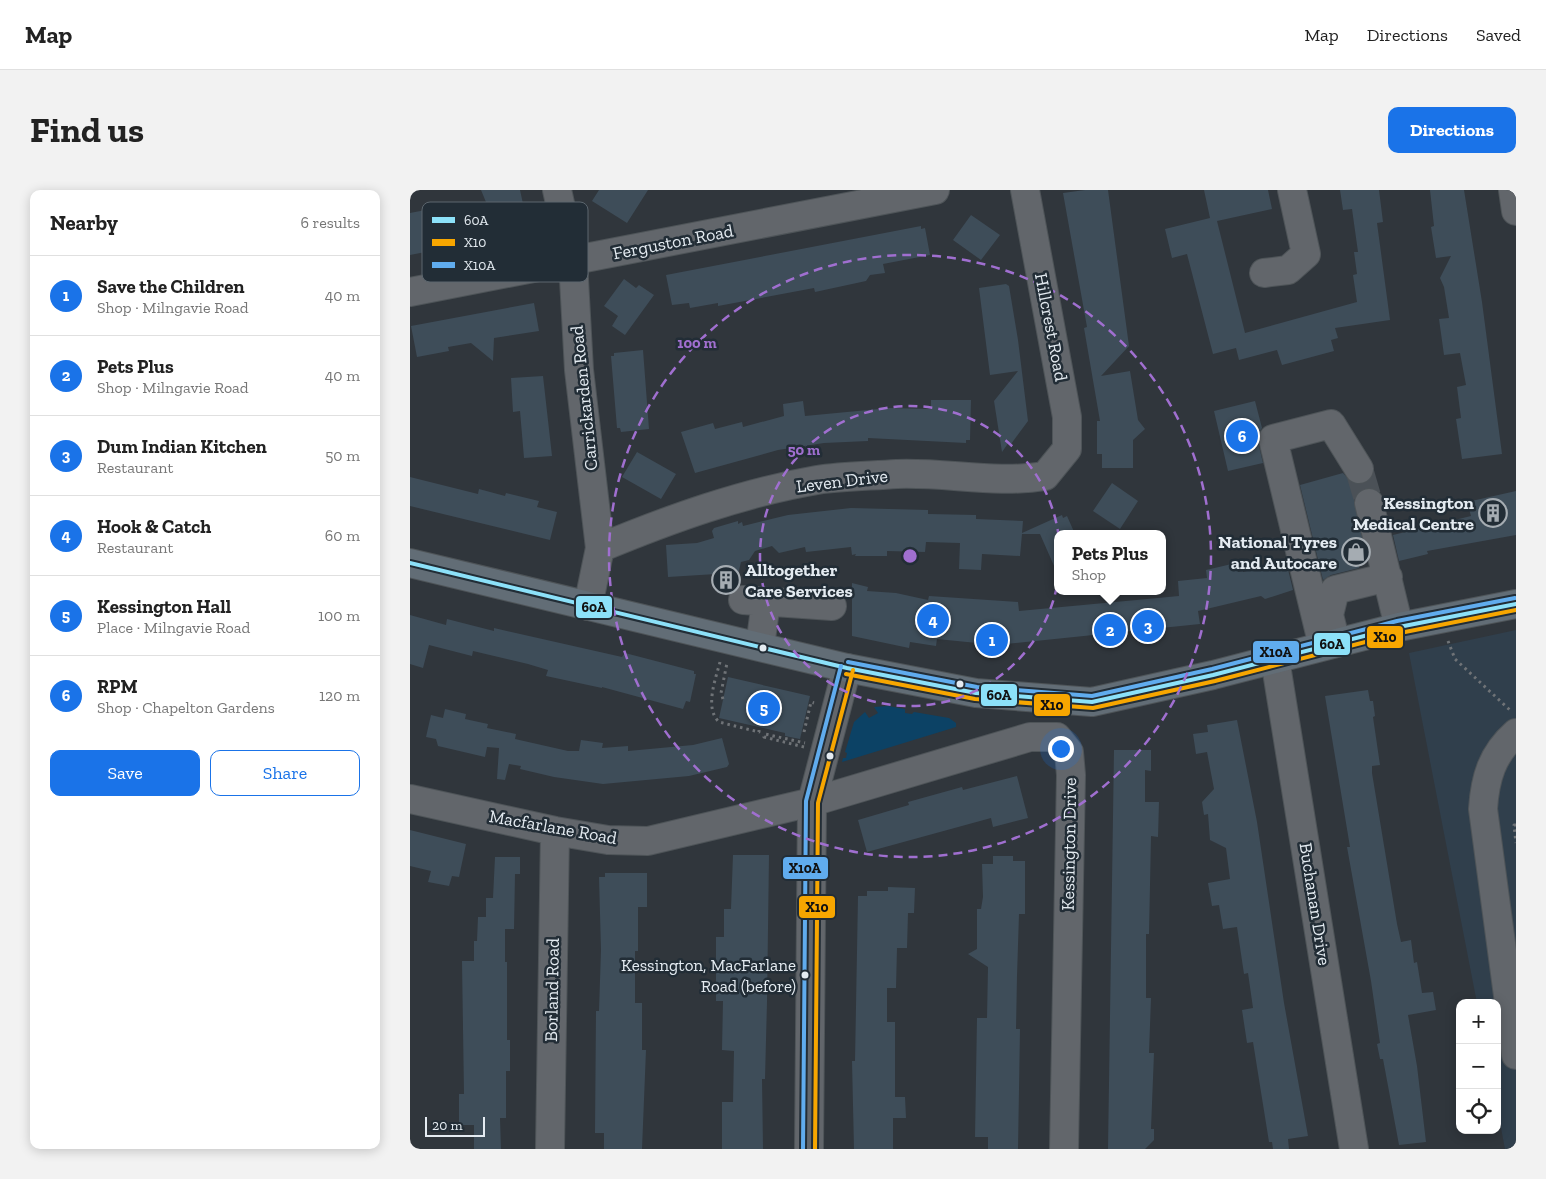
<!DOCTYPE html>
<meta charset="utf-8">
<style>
:root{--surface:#fff;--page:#f2f2f2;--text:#222;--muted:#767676;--line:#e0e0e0;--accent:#1a73e8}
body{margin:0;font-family:"Zilla Slab",serif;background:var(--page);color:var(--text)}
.controls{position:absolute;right:15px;bottom:15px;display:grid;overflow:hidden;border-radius:10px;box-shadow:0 2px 12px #0003}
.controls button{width:45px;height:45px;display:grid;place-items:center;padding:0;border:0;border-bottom:1px solid var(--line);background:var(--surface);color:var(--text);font:25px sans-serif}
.scale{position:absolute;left:15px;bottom:12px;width:60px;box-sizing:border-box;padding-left:5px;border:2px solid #e4ebf1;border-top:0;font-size:14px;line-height:18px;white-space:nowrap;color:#e4ebf1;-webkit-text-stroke:4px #222d36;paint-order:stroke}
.you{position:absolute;left:650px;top:558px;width:18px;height:18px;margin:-12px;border:4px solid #fff;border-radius:50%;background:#1a73e8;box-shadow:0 0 0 8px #1a73e833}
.badge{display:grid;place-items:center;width:32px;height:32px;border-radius:50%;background:var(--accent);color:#fff;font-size:16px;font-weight:700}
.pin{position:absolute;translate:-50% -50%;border:2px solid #fff;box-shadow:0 1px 5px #0006}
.popup{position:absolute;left:644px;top:340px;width:112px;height:65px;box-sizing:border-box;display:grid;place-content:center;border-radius:10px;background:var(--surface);filter:drop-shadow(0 1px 4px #0005);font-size:16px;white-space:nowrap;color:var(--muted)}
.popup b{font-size:19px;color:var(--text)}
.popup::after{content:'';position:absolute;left:50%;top:100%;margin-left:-10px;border:10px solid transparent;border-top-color:var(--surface)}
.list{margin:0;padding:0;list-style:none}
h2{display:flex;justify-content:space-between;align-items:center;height:65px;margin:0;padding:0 20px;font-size:21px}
h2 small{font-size:16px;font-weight:400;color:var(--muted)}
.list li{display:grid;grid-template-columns:32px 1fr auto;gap:15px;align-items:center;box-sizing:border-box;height:80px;padding:0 20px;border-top:1px solid var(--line)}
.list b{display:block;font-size:19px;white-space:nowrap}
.list p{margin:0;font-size:16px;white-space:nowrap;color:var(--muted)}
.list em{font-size:16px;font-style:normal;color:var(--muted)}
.actions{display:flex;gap:10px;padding:15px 20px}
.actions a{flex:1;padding:11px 0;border:1px solid var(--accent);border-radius:10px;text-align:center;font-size:18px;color:var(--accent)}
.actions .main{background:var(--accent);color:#fff}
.icon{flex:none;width:28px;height:28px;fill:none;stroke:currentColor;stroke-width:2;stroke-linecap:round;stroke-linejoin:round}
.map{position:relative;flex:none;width:1106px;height:959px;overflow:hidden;border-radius:10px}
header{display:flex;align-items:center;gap:30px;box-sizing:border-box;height:70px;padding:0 25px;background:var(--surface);border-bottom:1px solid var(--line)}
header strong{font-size:24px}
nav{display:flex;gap:28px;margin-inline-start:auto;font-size:18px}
.intro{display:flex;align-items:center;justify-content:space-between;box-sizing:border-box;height:120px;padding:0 30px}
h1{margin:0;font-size:35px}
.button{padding:12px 22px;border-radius:10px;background:var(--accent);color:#fff;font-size:18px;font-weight:700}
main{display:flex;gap:30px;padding:0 30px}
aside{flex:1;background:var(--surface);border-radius:10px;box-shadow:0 2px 12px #0003}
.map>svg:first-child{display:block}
</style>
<header>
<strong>Map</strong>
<nav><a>Map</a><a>Directions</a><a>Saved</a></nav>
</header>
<div class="intro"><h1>Find us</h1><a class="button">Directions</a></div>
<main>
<aside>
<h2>Nearby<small>6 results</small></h2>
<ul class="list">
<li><span class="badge">1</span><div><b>Save the Children</b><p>Shop · Milngavie Road</p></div><em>40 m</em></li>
<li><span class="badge">2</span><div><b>Pets Plus</b><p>Shop · Milngavie Road</p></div><em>40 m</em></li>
<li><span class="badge">3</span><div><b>Dum Indian Kitchen</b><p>Restaurant</p></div><em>50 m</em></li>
<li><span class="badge">4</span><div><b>Hook &amp; Catch</b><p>Restaurant</p></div><em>60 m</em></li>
<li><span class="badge">5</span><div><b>Kessington Hall</b><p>Place · Milngavie Road</p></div><em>100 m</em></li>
<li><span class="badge">6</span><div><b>RPM</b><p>Shop · Chapelton Gardens</p></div><em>120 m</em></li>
</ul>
<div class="actions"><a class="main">Save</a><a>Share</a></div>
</aside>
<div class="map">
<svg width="1106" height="959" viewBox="0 0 1106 959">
<rect width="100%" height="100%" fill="#30363c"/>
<path fill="#303f4c" d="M1106,440V959H1095L1087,917V813H1067L999,463Z"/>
<path fill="#0c4265" d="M478,516L495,519V523L502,524L504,522L539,528L546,533V537L432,572L433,568H436L437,563L435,562L444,532L455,522L459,528L468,523L464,517Z"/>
<path fill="#3e4d59" d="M71,0H110L119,41L77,50L71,18L78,17Z
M189,0H238L217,33L182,11Z
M675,0H698L719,156L691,186L720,181L728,230L735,239L723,250V278H692V264H687V231H690L674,138L677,137L653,3Z
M794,0H858L862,19L807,31L835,143L947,112L943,85L947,84L944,62H948L942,19L933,20L930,0H969L973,32L967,33L980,130L925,138L928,148L921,150L924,161L872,175L867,160L829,170L826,158L803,164L777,64L762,68L755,39L800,28Z
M1020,0H1054L1072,112L1092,264L1052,269L1046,229L1051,228L1047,197L1056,195L1050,163L1034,165L1029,129L1039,128L1034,97L1030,88L1041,66L1026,68L1021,37L1024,36Z
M31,17L33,30L41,29L46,56L0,65V23Z
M561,25L590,45L571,70L543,50Z
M511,36V39L515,38L520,65L473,74L475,83L460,85L456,91L405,102L404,98L308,116V113L280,118L279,113L262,115L256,85Z
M214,89L226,98L229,95L244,105L215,145L202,136L208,126L194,116Z
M596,94L599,96L608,150L618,231L601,254L599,252L592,262L584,211L608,181L580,185L569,98Z
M124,113L129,141L84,148L83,171L61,153L38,157L39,161L7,167L1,136Z
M233,160L239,239L211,242L210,238H207L201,166H204V163Z
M133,186L142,266L114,268L110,221L103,222L101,188Z
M521,210H561L560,250H556V253L458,248V251L414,253L368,260L285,283L271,242L303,233L305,239L332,232L333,237L374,226L373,214L393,211L395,226L479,218L521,219Z
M845,211L852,238L848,245V252L853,273L818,281L804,221Z
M227,262L266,284L251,309L212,287Z
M933,283L942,293L950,295L959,291L960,298L949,301L944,309L957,369L948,372L949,378L921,385L913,390L890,295Z
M0,287L68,304L69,299L95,306L96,303L129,311L127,317L147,322L140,350L0,316Z
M702,293L728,311L710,339L683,321Z
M1106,301V345L1017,361L1018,364L989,371L983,345L1061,326L1057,312Z
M441,318L518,320V324L566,325V329L613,331L612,343L652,325L653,328L657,326L665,344H648V385L630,344H612L610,366L572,364L571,380L549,379L550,353L516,352L515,362L477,361V366H445L446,364L442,365L441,357L396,362L395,357L369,363L362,356L345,361L339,370L331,372L325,397L323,399L304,395L306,384L258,387L256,355L287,353L304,348L302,341L304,338L328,331V334L332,332L333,336L378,325Z
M876,371L883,400L855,409L851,406L788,421L790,434L587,455L527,449L526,456L500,452L499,458L442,446V393L458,397L457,401L486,403L518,410L519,406L608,412L609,421L769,406L768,391L797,388L796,380L826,373L828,382L833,381V382Z
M0,425L36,435L37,429L84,441V438L212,467L215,463L284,481V484H286L280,512L276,511L273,519L192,497V498L136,486L138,480L118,474L63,461L62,466L19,455L13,478L0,474Z
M318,487L400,506L390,549L375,546V543L309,528Z
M958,500L960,511H963L965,526L963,527L970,575L962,576V583L987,734L991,752L1001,750L1004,773L1007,772L1012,803L1023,802L1026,820L998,825L1007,876L1016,952L989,955L973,869H970L967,854L970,853L961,791L937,657H940L915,506Z
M35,519L56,524L55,529L78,534L77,538L106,544L105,549L158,561H169L171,550L193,553L192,558L218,556V561L283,555L312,548L319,574L317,577L279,586L193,594L144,587L110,579L111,576L99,574L95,590L87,589L89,558L77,557L75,567L28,556L26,549L16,547L21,525L33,528Z
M827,530L847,632L874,813L898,946L878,949L879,959H863L862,952H859L843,852L837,853L832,820L843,818L838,783L834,784L827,737L813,739L809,715L802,716L798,693L820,689L816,658L800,650L798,624L794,625L792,612L804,599L797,562L786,564L783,544L798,542L797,535Z
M704,560H741V581L735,580V612H749L748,647L741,646L739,744H736V808H741L739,863H744L741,939H744V950L735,959H698Z
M607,586L618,628L583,637L581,628L457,662L448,630L499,615L498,612L552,597L553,600Z
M0,640L56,654L49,687L42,686L39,696L18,692L21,681L0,676Z
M323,665H359L357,812L355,889H352L353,959H312V912H323L324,861L312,860L313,811H306V747H314V719H321Z
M583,666H603V671H615V724H609L607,786L606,839H610L608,959H578V947H565L567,828H577L578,777L558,764L567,759V719H571L573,707L572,674H583Z
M85,667H110V684H105L104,739H95V772H97V850H100V881H96V928H90L91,959H64V935H49V904H54L52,771H64V751H67L68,727H76V708H83Z
M195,683H237V717H228V761H225V813H232V860H236L232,959H194V943H185L186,821H189L191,760L189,687H195Z
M478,697L505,698L504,723H498L497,758H487L486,798H477V832H485V907H495L496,928H483V959H444L442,871H445L448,706H457V701H478Z"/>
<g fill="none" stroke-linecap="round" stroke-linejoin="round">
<path stroke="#4b5157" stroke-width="28" stroke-dasharray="28 14" stroke-linecap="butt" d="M949,279L959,313"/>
<defs>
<path id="minor" d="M147,0L163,71L169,180L190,358L178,416
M1103,0L1106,21
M854,83L878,80L896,64L882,0
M0,102L525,0
M959,313L989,437
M190,358C260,329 332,303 407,290C433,286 461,286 487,284C536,282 586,294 635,286L657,259V227L615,0
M333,410L422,416
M925,449L919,425L925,400L978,387
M350,456L356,412
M913,456L863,249L921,234L949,279
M865,469L944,959
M1106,543C1082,564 1075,588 1073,619L1106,865
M0,609L145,641L198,650L238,651L402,612L620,547H647L659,562L661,585L654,959
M140,959L145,641
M399,959L402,612L437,478"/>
<path id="major" d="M0,373L437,478L566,503L682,512L803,485L989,437L1106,414"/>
</defs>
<use href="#minor" stroke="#4e5458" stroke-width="30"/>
<use href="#major" stroke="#4e5458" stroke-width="30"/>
<path stroke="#6f7377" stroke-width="3" stroke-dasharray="2.5 4" stroke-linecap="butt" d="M1038,451L1045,469L1101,521
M310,472C306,488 294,518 309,532L349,542V540
M313,509L311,503L317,473
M394,542L401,512L404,513
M394,557L354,547L355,544L395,553
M1106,635H1104L1106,653"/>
<use href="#minor" stroke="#62666b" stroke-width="28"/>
<use href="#major" stroke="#626d76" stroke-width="28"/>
<defs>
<path id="bus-1" d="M0,373L437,478L566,503L682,512L803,485L989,437L1106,414"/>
<path id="bus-2" d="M436,484L565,509L683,518L805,491L990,443L1106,420
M405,959L408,613L443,480"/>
<path id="bus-3" d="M438,472L567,497L682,506L802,479L987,431L1105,408
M393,959L396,611L431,476"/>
</defs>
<use href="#bus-1" stroke="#222d36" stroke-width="8"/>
<use href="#bus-2" stroke="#222d36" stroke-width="8"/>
<use href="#bus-3" stroke="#222d36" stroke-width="8"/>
<use href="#bus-1" stroke="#8ce1f9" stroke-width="4"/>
<use href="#bus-2" stroke="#f7a600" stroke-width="4"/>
<use href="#bus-3" stroke="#60acee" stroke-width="4"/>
</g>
<g fill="none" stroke="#a06fd0" stroke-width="2.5" stroke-dasharray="9 6">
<circle cx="500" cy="366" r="150"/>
<circle cx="500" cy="366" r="301"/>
</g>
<defs>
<symbol id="building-ring" viewBox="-11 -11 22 22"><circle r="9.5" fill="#222d36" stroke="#a5acb2" stroke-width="1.5"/><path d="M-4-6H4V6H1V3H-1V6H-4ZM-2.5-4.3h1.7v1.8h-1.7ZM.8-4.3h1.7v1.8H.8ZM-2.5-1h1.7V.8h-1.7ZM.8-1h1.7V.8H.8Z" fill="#a5acb2"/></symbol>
<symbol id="shop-ring" viewBox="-11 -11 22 22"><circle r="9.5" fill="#222d36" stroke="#a5acb2" stroke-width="1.5"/><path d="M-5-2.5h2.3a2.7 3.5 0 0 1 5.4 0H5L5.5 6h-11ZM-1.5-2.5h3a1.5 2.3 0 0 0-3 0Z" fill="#a5acb2"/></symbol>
</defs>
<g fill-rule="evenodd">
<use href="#building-ring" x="1067" y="307" width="32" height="32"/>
<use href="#shop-ring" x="930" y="346" width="32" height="32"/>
<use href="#building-ring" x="300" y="374" width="32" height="32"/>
</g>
<g fill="#e4ebf1" stroke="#222d36" stroke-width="2">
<circle cx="353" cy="458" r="4.5"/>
<circle cx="550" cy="494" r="4.5"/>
<circle cx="420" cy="566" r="4.5"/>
<circle cx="395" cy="785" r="4.5"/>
</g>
<g text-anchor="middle" stroke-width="5" stroke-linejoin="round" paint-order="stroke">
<g font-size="17" fill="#e4ebf1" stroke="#222d36" text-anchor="end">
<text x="386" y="781">Kessington, MacFarlane<tspan x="386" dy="21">Road (before)</tspan></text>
</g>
<g font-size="18" fill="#e4ebf1" stroke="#222d36">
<text transform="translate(263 52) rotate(-11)" y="6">Ferguston Road</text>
<text transform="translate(641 137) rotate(79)" y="6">Hillcrest Road</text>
<text transform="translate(174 208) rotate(-96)" y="6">Carrickarden Road</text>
<text transform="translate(432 291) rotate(-7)" y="6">Leven Drive</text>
<text transform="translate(143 637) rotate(10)" y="6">Macfarlane Road</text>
<text transform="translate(659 654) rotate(-89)" y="6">Kessington Drive</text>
<text transform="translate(905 714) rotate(81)" y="6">Buchanan Drive</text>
<text transform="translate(142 800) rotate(-89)" y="6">Borland Road</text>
</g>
<g font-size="18" font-weight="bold" fill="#e4ebf1" stroke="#222d36" text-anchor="end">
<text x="1064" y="319">Kessington<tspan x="1064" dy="21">Medical Centre</tspan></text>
<text x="927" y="358">National Tyres<tspan x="927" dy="21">and Autocare</tspan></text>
<text x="335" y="386" text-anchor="start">Alltogether<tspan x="335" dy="21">Care Services</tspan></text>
</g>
</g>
<rect x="12" y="12" width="166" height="80" rx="8" fill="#222d36" stroke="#5c666e" stroke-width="1"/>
<rect x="22" y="27" width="23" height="6" fill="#8ce1f9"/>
<rect x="22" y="49" width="23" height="7" fill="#f7a600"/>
<rect x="22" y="72" width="23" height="6" fill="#60acee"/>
<g font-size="14" fill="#e4ebf1">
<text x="54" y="35">60A</text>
<text x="54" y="57">X10</text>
<text x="54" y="80">X10A</text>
</g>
<circle cx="500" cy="366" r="8" fill="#a06fd0" stroke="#222d36" stroke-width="2.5"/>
<g font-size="15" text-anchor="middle" font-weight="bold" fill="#a06fd0" stroke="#222d36" stroke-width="5" stroke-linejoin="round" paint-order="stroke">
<text x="287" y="158">100 m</text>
<text x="394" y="265">50 m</text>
</g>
<g stroke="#222d36" stroke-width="2">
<rect x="165" y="405" width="38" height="24" rx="5" fill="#8ce1f9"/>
<rect x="956" y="435" width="38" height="24" rx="5" fill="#f7a600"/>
<rect x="903" y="442" width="38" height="24" rx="5" fill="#8ce1f9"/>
<rect x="842" y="450" width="48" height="24" rx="5" fill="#60acee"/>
<rect x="570" y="493" width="38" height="24" rx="5" fill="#8ce1f9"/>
<rect x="623" y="503" width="38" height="24" rx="5" fill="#f7a600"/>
<rect x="372" y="666" width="47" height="24" rx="5" fill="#60acee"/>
<rect x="388" y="705" width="38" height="24" rx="5" fill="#f7a600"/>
</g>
<g font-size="14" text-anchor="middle" font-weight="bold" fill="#111">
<text x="184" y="422">60A</text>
<text x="975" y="452">X10</text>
<text x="922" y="459">60A</text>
<text x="866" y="467">X10A</text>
<text x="589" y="510">60A</text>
<text x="642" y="520">X10</text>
<text x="395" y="683">X10A</text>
<text x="407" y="722">X10</text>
</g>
</svg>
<div class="controls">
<button>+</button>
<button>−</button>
<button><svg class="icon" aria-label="locate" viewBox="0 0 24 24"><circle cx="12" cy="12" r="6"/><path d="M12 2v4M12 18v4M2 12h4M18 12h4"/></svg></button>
</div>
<div class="scale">20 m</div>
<div class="you"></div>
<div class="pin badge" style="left:582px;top:450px">1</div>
<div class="pin badge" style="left:700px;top:440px">2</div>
<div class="popup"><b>Pets Plus</b>Shop</div>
<div class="pin badge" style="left:738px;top:436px">3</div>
<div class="pin badge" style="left:523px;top:430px">4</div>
<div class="pin badge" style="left:354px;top:518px">5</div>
<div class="pin badge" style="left:832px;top:246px">6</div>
</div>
</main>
